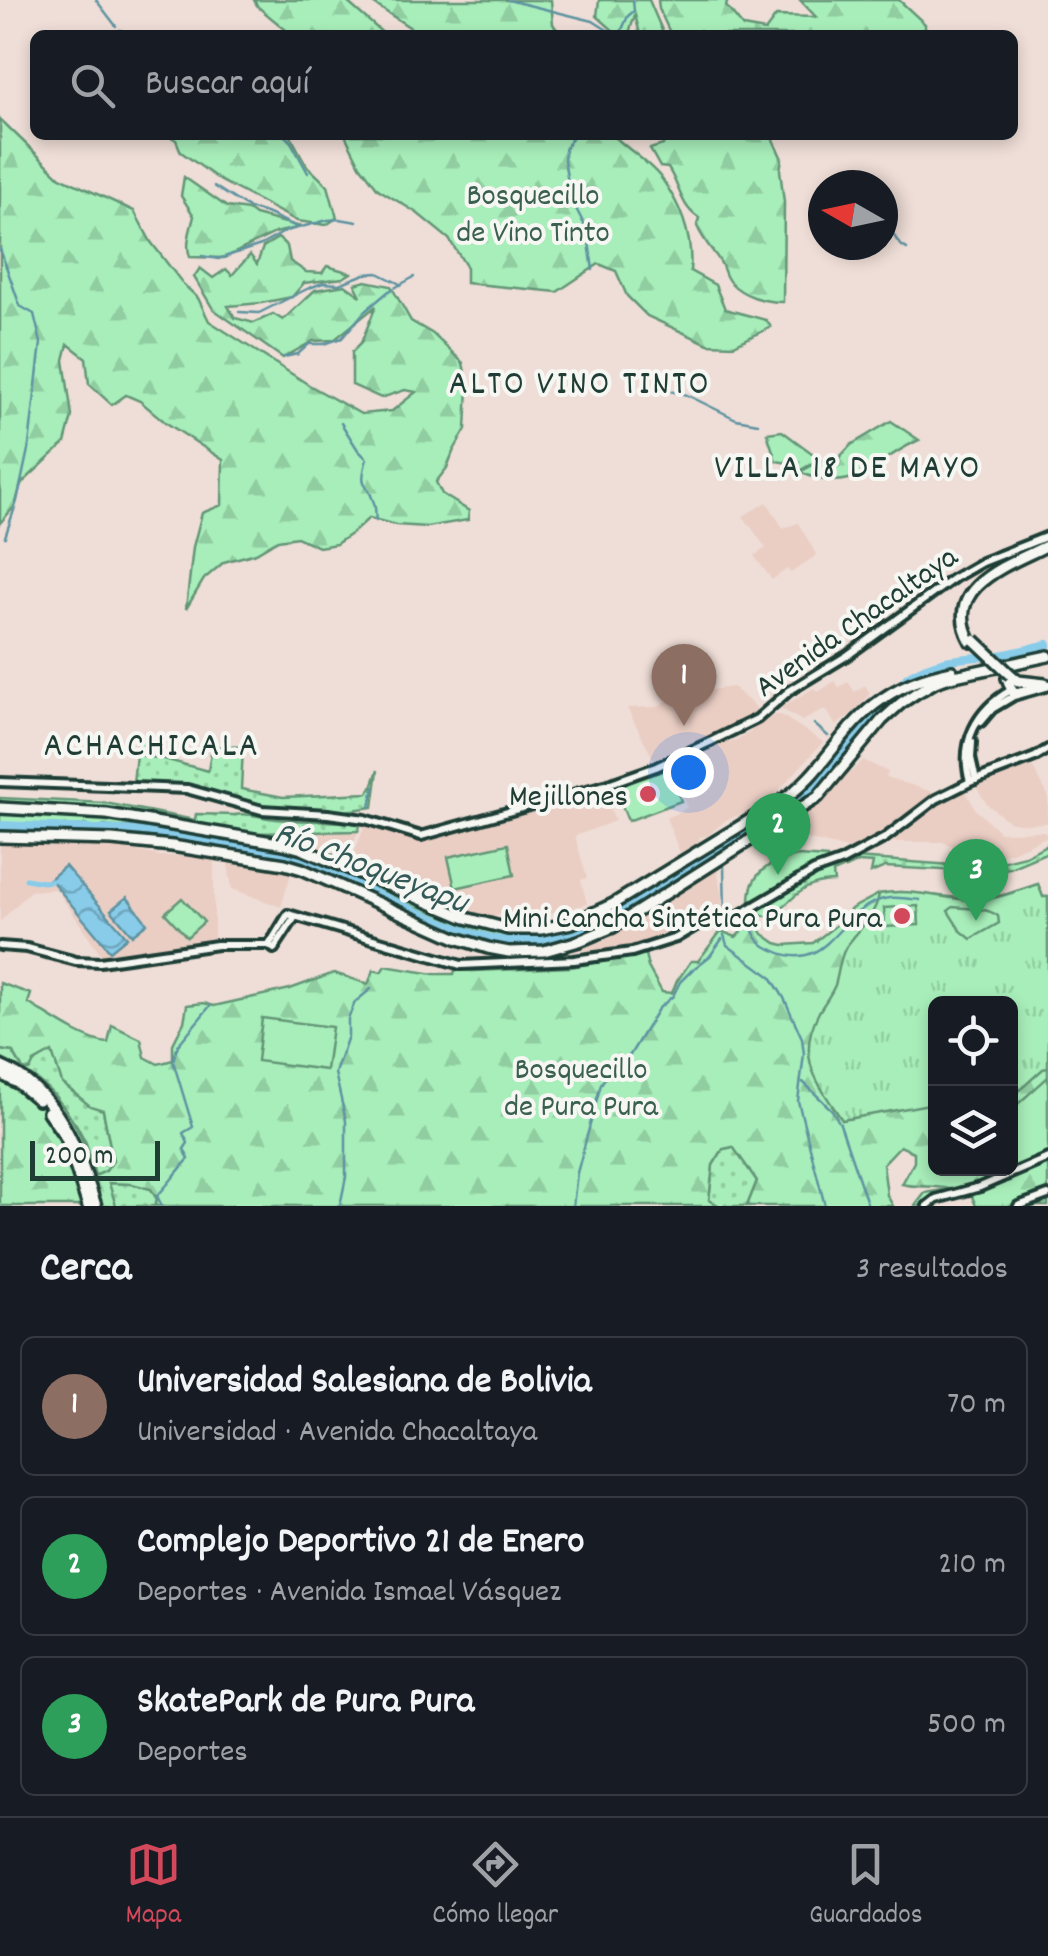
<!DOCTYPE html>
<html lang="es">
<meta charset="utf-8">
<style>
:root{--surface:#171b24;--page:#242831;--text:#f1f3f6;--muted:#9ea1a6;--line:#363941;--accent:#d1495b}
body{margin:0;font-family:Dekko,sans-serif;background:var(--page);color:var(--text)}
.controls{position:absolute;right:30px;bottom:30px;display:grid;overflow:hidden;border-radius:15px;box-shadow:0 5px 15px #0003}
.controls button{width:90px;height:90px;display:grid;place-items:center;padding:0;border:0;border-bottom:2px solid var(--line);background:var(--surface);color:var(--text);font:50px sans-serif}
.compass{position:absolute;left:808px;top:170px;width:90px;height:90px;border-radius:50%;background:var(--surface);box-shadow:0 5px 15px #0003;rotate:279deg}
.scale{position:absolute;left:30px;bottom:25px;width:130px;box-sizing:border-box;padding-left:10px;border:5px solid #1f3d34;border-top:0;font-size:28px;line-height:35px;white-space:nowrap;color:#1f3d34;-webkit-text-stroke:8px #f6f6f2;paint-order:stroke}
.you{position:absolute;left:688px;top:772px;width:35px;height:35px;margin:-25px;border:8px solid #fff;border-radius:50%;background:#1a73e8;box-shadow:0 0 0 15px #1a73e833}
.badge{display:grid;place-items:center;width:65px;height:65px;border-radius:50%;background:var(--accent);color:#fff;font-size:32px;font-weight:700}
.pin{position:absolute;translate:-50% -82px;filter:drop-shadow(0 2px 5px #0008)}
.pin::after{content:'';position:absolute;top:52px;width:35px;height:30px;background:inherit;clip-path:polygon(0 0,100% 0,50% 100%)}
.list{margin:0;padding:0;list-style:none}
h2{display:flex;justify-content:space-between;align-items:center;height:130px;margin:0;padding:0 40px;font-size:42px}
h2 small{font-size:32px;font-weight:400;color:var(--muted)}
.list li{display:grid;grid-template-columns:65px 1fr auto;gap:30px;align-items:center;box-sizing:border-box;height:140px;margin:0 20px 20px;padding:0 20px;border:2px solid var(--line);border-radius:15px}
.list b{display:block;font-size:38px;white-space:nowrap}
.list p{margin:0;font-size:32px;white-space:nowrap;color:var(--muted)}
.list em{font-size:32px;font-style:normal;color:var(--muted)}
.icon{flex:none;width:55px;height:55px;fill:none;stroke:currentColor;stroke-width:2;stroke-linecap:round;stroke-linejoin:round}
.map{position:relative;flex:none;width:1048px;height:1206px;overflow:hidden}
.search{position:absolute;background:var(--surface);box-shadow:0 5px 15px #0003;left:30px;right:30px;top:30px;height:110px;display:flex;align-items:center;gap:25px;box-sizing:border-box;padding:0 35px;border-radius:15px;color:var(--muted);font-size:38px}
.sheet{height:610px;background:var(--surface)}
nav{display:flex;justify-content:space-around;align-items:center;box-sizing:border-box;height:140px;border-top:2px solid var(--line);background:var(--surface);font-size:28px;color:var(--muted)}
nav a{display:grid;justify-items:center;gap:5px}
nav .on{color:var(--accent)}
.map>svg:first-child{display:block}
</style>
<div class="map">
<svg width="1048" height="1206" viewBox="0 0 1048 1206">
<defs>
<pattern id="grass-dots" width="8" height="8" patternUnits="userSpaceOnUse" patternTransform="scale(2.5)"><rect width="8" height="8" fill="#a8eeba"/><path d="M2 2h.1M6 6h.1" fill="none" stroke="#90cda0" stroke-width="1.8" stroke-linecap="round"/></pattern>
<pattern id="forest-firs" width="22" height="20" patternUnits="userSpaceOnUse" patternTransform="scale(2.5)"><rect width="22" height="20" fill="#a8eeba"/><path d="M5 1l3.5 6h-7zM16 11l3.5 6h-7z" fill="#90cda0"/></pattern>
<pattern id="park-tufts" width="24" height="20" patternUnits="userSpaceOnUse" patternTransform="scale(2.5)"><rect width="24" height="20" fill="#a8eeba"/><path d="M3 7l-1-3M5 7V3M7 7l1-3M15 17l-1-3M17 17v-4M19 17l1-3" fill="none" stroke="#90cda0"/></pattern>
<pattern id="water-waves" width="16" height="10" patternUnits="userSpaceOnUse" patternTransform="scale(2.5)"><rect width="16" height="10" fill="#88ccea"/><path d="M0 5q4-4 8 0t8 0" fill="none" stroke="#6fa7be"/></pattern>
</defs>
<rect width="100%" height="100%" fill="#efded7"/>
<filter id="ink" filterUnits="userSpaceOnUse"><feTurbulence type="fractalNoise" baseFrequency=".01" numOctaves="2"/><feDisplacementMap in="SourceGraphic" scale="20" xChannelSelector="R" yChannelSelector="G"/><feConvolveMatrix kernelMatrix="1 2 1 2 8 2 1 2 1" color-interpolation-filters="sRGB"/></filter>
<g filter="url(#ink)">
<path fill="#eacec4" d="M767,502L783,528L798,523L817,555L791,573L787,569L772,580L754,556L766,548L743,516Z
M835,681L839,687L848,682L855,692L865,685L870,693L863,704L836,726L826,709L802,721L780,708L814,688L818,692Z
M733,687L756,707V713L655,762L627,708L657,707L671,697V695Z
M775,715H781L823,742L771,799L766,796L747,812L726,820L707,836L699,837L701,842L680,853L666,818L687,808L671,767L719,744L734,741L750,732L753,726Z
M863,760L888,772L886,777L936,793L877,838L852,850L785,834L783,827L814,807Z
M1031,764L1048,795V823L1024,824L1008,821L987,804L975,786Z
M603,789L615,821L575,836L587,878L581,880L587,904L526,919L513,921L512,916L505,918L503,914L489,918L450,904L371,868L362,867V863L352,858L365,825L420,842Z
M965,790L976,810L1000,832L1044,831L1048,836L1012,852L984,857L942,842H885L942,800Z
M317,830L358,831L349,856L291,839L280,832Z
M0,844L103,845L160,856H214V942L104,959L56,889L30,891L0,922Z
M227,858L292,870L281,907L232,889Z
M717,867L725,919L696,920L676,935L633,949L576,950L577,946L603,941L612,936L613,933Z"/>
<path fill="url(#grass-dots)" stroke="#649677" stroke-width="2.5" d="M138,736L144,738L143,756L164,759L208,771L212,746L243,747L241,789L283,797L368,793L372,787L378,770L373,807L345,811L286,809L228,799L204,789L133,783Z
M0,798L105,803L195,820L196,814L235,815C248,812 262,818 276,819C304,822 332,819 360,824L358,831L262,833L266,837L102,808L0,803Z
M0,811L106,817L291,850L324,862L457,920C536,949 581,929 649,886L651,889L596,922L576,929L528,938H499L454,924L304,859L283,851L143,828L0,823Z
M0,829L142,834L277,856L305,864L464,933L503,943H545L597,928L653,893L655,897L614,922L580,938L541,947L526,949L502,947L460,935L272,858L0,833Z
M1048,844V852L1010,868L982,872L885,867L871,873L873,863L859,862L833,873L834,882C799,883 796,899 770,917L761,915L756,908L813,875L856,858L980,867L1025,856Z
M0,1050L13,1052L23,1069L52,1051L103,1110L113,1161L106,1171L95,1176L86,1143L76,1124L0,1058Z
M734,1147L757,1181L747,1206H720L709,1200L713,1165L723,1149Z
M108,1183L132,1184L151,1189L157,1199L155,1206H116Z"/>
<path fill="url(#forest-firs)" stroke="#649677" stroke-width="2.5" fill-rule="evenodd" d="M254,0H345L385,35H292L258,7Z
M368,0H551L553,24L561,35H433L417,32Z
M599,0H649L664,35L640,34L635,15L629,33L617,34L597,16Z
M658,0H728L726,6L743,27L765,31L776,16L816,17L800,0H899L925,24V35H671L659,9Z
M0,119L60,177L134,211L151,242L183,284L198,298L209,321L309,385L361,414L392,411L416,392L405,390L381,398L352,385V352L361,343L376,306L334,340L313,341L283,358L213,309L194,277L200,268L213,278L226,269L232,275L250,255L257,264L263,247L278,238L287,246L290,261L306,272L322,273L327,266L351,273L343,278L304,283L292,297L261,303L228,306L235,318L254,323L273,314L283,320L315,290L345,285L361,296L355,284L366,281L391,286L411,321L433,334L463,363L468,387L466,429L453,452L447,468L436,482L442,494L469,511L468,520L427,527L396,525L369,518L355,531L336,544L319,547L297,537L278,540L256,553L224,562L204,579L186,609L193,547L202,513L222,505L223,460L165,422L140,401L126,395L112,405L89,384L86,358L68,344L64,360L72,416L65,443L21,484L15,506L0,523Z
M168,135H290L307,166L328,186L337,218L326,225L297,221L221,181L181,152L176,140Z
M345,135H613C628,150 649,162 662,179C681,206 693,238 690,271L715,285L725,309L766,320L771,327L734,345L708,344L647,316L627,296L616,271L599,264L557,292L466,283V266L449,239L417,213L378,189L360,165Z
M666,135H771L782,159L780,170L784,202L783,302C764,302 743,296 730,282C724,276 724,267 719,260C711,248 703,240 697,226L699,218C680,206 680,186 668,168L660,167L650,149L663,145Z
M184,177L227,207L248,210L255,215L301,227L275,233L224,258L190,257C185,244 191,229 194,216L181,196Z
M891,421L919,440C873,460 856,498 800,472L822,460L829,463L837,460L851,445Z
M1038,884L1043,897H1048V1206H976L971,1194C951,1199 934,1206 915,1206L925,1193L949,1189C934,1185 918,1188 902,1184L914,1162V1152L900,1146L883,1164L887,1195L893,1206H747L757,1181L733,1147L723,1149L713,1165L709,1200L720,1206H155L157,1199L151,1189L132,1184L109,1183L116,1206H0V1058C55,1083 79,1119 95,1176L106,1171L113,1161L103,1110L90,1106L62,1083L52,1052L34,1062L30,1070L23,1069L13,1052L0,1050V983L31,994L28,1003C50,1016 84,1041 108,1043L112,1025L141,1039L145,1057L158,1064L173,1060V1044L184,1022L187,1005L204,1003L214,1006L290,989L334,973L368,984L374,970L381,972L385,966L434,974H454L455,970L473,971L570,967L645,954L648,967L662,992L672,993L677,981L691,961H698L721,931L736,937L744,929L740,919L748,916L757,923L763,934L776,943L784,945L813,943L844,919L851,909L879,894L900,892L980,900L1007,894ZM936,1004H1010V1168H936Z"/>
<path fill="url(#park-tufts)" stroke="#649677" stroke-width="2.5" d="M782,431L820,459L799,471L788,463L776,461L767,433Z
M1038,884L1043,897H1048V1068L1043,1069L1011,1098L1010,1004H936L935,1103L842,1120C817,1082 795,1057 819,1012C824,1003 831,995 835,985C839,973 839,958 846,947C858,930 876,915 879,894C911,887 944,900 976,900C995,900 1020,890 1038,884Z"/>
<path fill="#a8eeba" stroke="#649677" stroke-width="2.5" d="M669,768L681,801L628,821L615,788Z
M508,844L514,875L455,888L448,857Z
M798,856L827,858L828,861L811,867L754,901L750,900C750,871 773,860 798,856Z
M182,898L204,922L187,937L165,913Z
M918,906L919,925L885,927L884,908Z
M953,907C969,909 985,907 998,916L999,923L971,939L960,930L948,911Z
M262,1018L332,1027L326,1070L257,1061Z
M1048,1077V1152L1014,1167L1011,1162V1110Z"/>
<path fill="url(#water-waves)" stroke="#5e93a1" stroke-width="2.5" d="M65,866L127,937L110,951L50,879Z
M127,897L147,923L132,935L111,910Z"/>
<g fill="none" stroke-linecap="round" stroke-linejoin="round">
<path stroke="#5e93a1" stroke-width="2.5" d="M96,0L116,26
M508,0L593,21L612,33L624,35
M120,30L133,35
M620,34L628,16L634,11L633,0
M284,135L291,142L308,173
M574,135L565,149L564,160L571,199L584,224L589,242L593,270
M214,186L248,208L266,213L297,227
M883,221C894,230 894,243 907,249
M0,249L20,306L34,314L41,343L29,445L17,501L5,537
M202,256L218,259L261,245L286,231L328,220L340,219L357,222
M239,312L259,313L309,288L323,283L339,284L365,274L378,273L402,285
M284,357L298,354L309,344H324L342,338L364,312L389,291L414,277
M658,388L687,395L736,419L758,423
M341,423L358,450L367,459C358,490 367,479 374,503C376,509 375,515 376,521
M814,724L828,736
M841,748L846,751
M370,807L374,787
M724,865L725,917
M752,928C756,939 761,945 773,950C824,975 836,919 873,903C888,895 903,898 920,900
M724,935L727,945L771,977L784,998L802,1038L804,1054L798,1101L825,1206
M803,1082L832,1110L840,1124L868,1206
M162,1206L157,1196C169,1184 177,1171 189,1159L184,1149L188,1143L183,1133L193,1127L173,1061L178,1045L210,1006
M340,1206L346,1177V1121L335,1073L348,1036V1019L355,1002L371,989
M573,1206L577,1173L601,1084L610,1070L630,1055L658,1009L673,996L680,982L692,970L710,956L722,939"/>
<path stroke="#88ccea" stroke-width="5" d="M26,879L43,882L51,881"/>
<path stroke="#88ccea" stroke-width="8" d="M0,825L143,831L282,854L329,872L344,875L366,889L418,912L469,932L500,940L535,941L579,931L605,922L808,794L824,778L907,677C937,658 959,659 992,656C1011,654 1030,648 1048,644"/>
<defs>
<path id="secondary" d="M981,722L992,709L1017,694
M972,742L971,758L976,780
M0,782L187,789L262,810L328,814L365,819L421,836L605,785L656,767L710,742L757,719L789,691L848,655L954,578L982,562L1048,536
M970,782C959,743 976,710 1011,690
M269,945L288,914L461,965L574,960L632,952L676,938L701,923L729,921L814,871L842,861L885,838L936,799L970,782L1035,757L1048,749
M269,945L274,949L295,917
M0,946L27,948L76,961L100,962L217,945H269
M927,1206L936,1199L980,1187L1048,1158
M1018,1206L1048,1195"/>
<path id="highway" d="M971,642C940,586 1011,564 1048,545
M1011,675L1018,681L1045,684
M1007,678L1012,691L1016,694L1048,685
M0,808L107,814L284,844L302,849L466,918L508,929H541L572,923L613,904L781,801C821,775 838,733 874,705C898,686 923,677 952,671
M0,837L112,840L172,846L285,864L302,869L456,938L488,948L509,952L544,951L579,941L613,927L818,797L882,720L901,703L916,693L935,682L950,677L1048,656
M0,1066C59,1091 78,1150 96,1206
M0,1073L19,1084L38,1100
M48,1112L66,1138L88,1206"/>
</defs>
<use href="#secondary" stroke="#1f3d34" stroke-width="14"/>
<use href="#highway" stroke="#1f3d34" stroke-width="16"/>
<use href="#secondary" stroke="#f6f6f2" stroke-width="6"/>
<use href="#highway" stroke="#f6f6f2" stroke-width="9"/>
<defs>
<path id="highway-bridge" d="M974,640L1011,675"/>
</defs>
<use href="#highway-bridge" stroke="#1f3d34" stroke-width="16" stroke-linecap="butt"/>
<use href="#highway-bridge" stroke="#f6f6f2" stroke-width="9"/>
</g>
</g>
<g fill="#d1495b" stroke="#f6f6f2" stroke-width="4">
<circle cx="648" cy="794" r="10"/>
<circle cx="902" cy="916" r="10"/>
</g>
<g text-anchor="middle" stroke-width="8" stroke-linejoin="round" paint-order="stroke">
<g font-size="32" fill="#3a604f" stroke="#f6f6f2">
<text x="533" y="204">Bosquecillo<tspan x="533" dy="37">de Vino Tinto</tspan></text>
<text x="581" y="1078">Bosquecillo<tspan x="581" dy="37">de Pura Pura</tspan></text>
</g>
<g font-size="32" fill="#1f3d34" stroke="#f6f6f2">
<text transform="translate(855 620) rotate(-35)" y="11">Avenida Chacaltaya</text>
</g>
<g font-size="32" fill="#1f3d34" stroke="#f6f6f2" text-anchor="end">
<text x="628" y="805">Mejillones</text>
<text x="882" y="927">Mini Cancha Sintética Pura Pura</text>
</g>
<g font-size="35" letter-spacing="2.5" fill="#1f3d34" stroke="#f6f6f2">
<text x="580" y="393">ALTO VINO TINTO</text>
<text x="848" y="477">VILLA 18 DE MAYO</text>
<text x="152" y="755">ACHACHICALA</text>
</g>
<g font-size="35" font-style="italic" fill="#345a58" stroke="#f6f6f2">
<text transform="translate(372 865) rotate(21)" y="12">Río Choqueyapu</text>
</g>
</g>
</svg>
<div class="controls">
<button><svg class="icon" aria-label="locate" viewBox="0 0 24 24"><circle cx="12" cy="12" r="6"/><path d="M12 2v4M12 18v4M2 12h4M18 12h4"/></svg></button>
<button><svg class="icon" aria-label="layers" viewBox="0 0 24 24"><path d="M12 4l9 5-9 5-9-5zM3 14l9 5 9-5"/></svg></button>
</div>
<svg class="compass" viewBox="-18 -18 36 36"><path d="M0-13l5 13h-10z" fill="#e53935"/><path d="M0 13l5-13h-10z" fill="#9ea1a6"/></svg>
<div class="scale">200 m</div>
<div class="you"></div>
<div class="pin badge" style="left:684px;top:726px;background:#8d6e63">1</div>
<div class="pin badge" style="left:778px;top:875px;background:#2e9e5b">2</div>
<div class="pin badge" style="left:976px;top:921px;background:#2e9e5b">3</div>
<div class="search"><svg class="icon" aria-label="search" viewBox="0 0 24 24"><circle cx="10" cy="10" r="6"/><path d="M15 15l6 6"/></svg>Buscar aquí</div>
</div>
<section class="sheet">
<h2>Cerca<small>3 resultados</small></h2>
<ul class="list">
<li><span class="badge" style="background:#8d6e63">1</span><div><b>Universidad Salesiana de Bolivia</b><p>Universidad · Avenida Chacaltaya</p></div><em>70 m</em></li>
<li><span class="badge" style="background:#2e9e5b">2</span><div><b>Complejo Deportivo 21 de Enero</b><p>Deportes · Avenida Ismael Vásquez</p></div><em>210 m</em></li>
<li><span class="badge" style="background:#2e9e5b">3</span><div><b>SkatePark de Pura Pura</b><p>Deportes</p></div><em>500 m</em></li>
</ul>
</section>
<nav>
<a class="on"><svg class="icon" aria-label="map" viewBox="0 0 24 24"><path d="M3 6l6-2 6 2 6-2v14l-6 2-6-2-6 2zM9 4v14M15 6v14"/></svg>Mapa</a>
<a><svg class="icon" aria-label="directions" viewBox="0 0 24 24"><path d="M12 3l9 9-9 9-9-9zM9 14v-3h6M13 9l2 2-2 2"/></svg>Cómo llegar</a>
<a><svg class="icon" aria-label="saved" viewBox="0 0 24 24"><path d="M7 4h10v16l-5-4-5 4z"/></svg>Guardados</a>
</nav>
